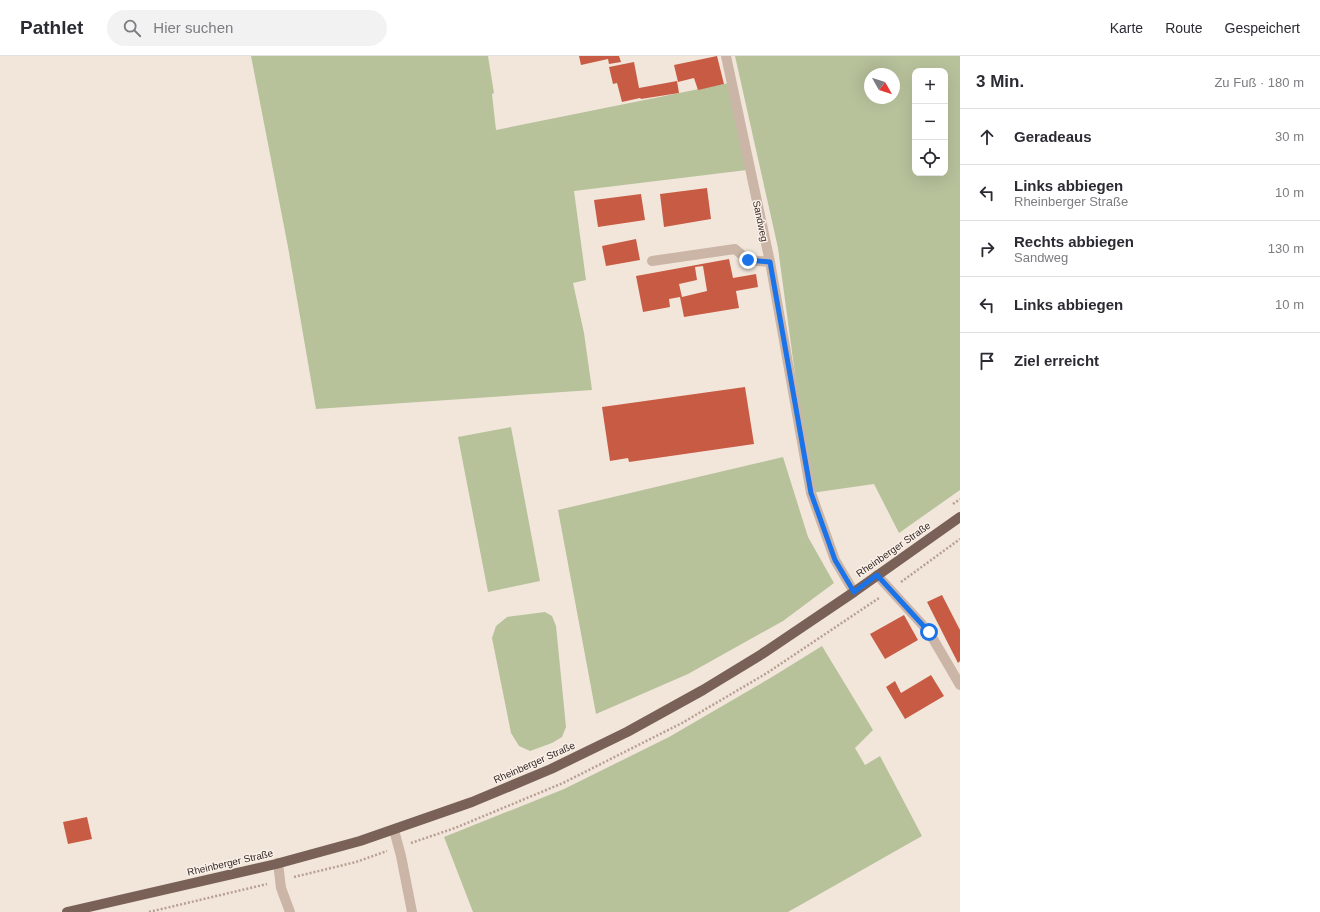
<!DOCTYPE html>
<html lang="de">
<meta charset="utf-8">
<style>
:root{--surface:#fff;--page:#f2f2f3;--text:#2b2b33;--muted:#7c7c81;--line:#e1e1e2}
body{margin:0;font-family:Helvetica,sans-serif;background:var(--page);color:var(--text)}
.controls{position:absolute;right:12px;top:12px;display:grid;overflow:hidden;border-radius:8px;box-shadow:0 4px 16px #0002}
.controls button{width:36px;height:36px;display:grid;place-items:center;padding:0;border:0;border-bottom:1px solid var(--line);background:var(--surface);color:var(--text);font:20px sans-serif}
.compass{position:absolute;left:864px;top:12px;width:36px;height:36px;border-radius:50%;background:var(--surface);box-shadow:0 4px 16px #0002;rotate:129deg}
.stop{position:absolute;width:12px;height:12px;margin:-9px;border:3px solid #1a73e8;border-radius:50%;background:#fff}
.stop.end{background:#1a73e8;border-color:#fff;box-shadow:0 1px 4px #0008}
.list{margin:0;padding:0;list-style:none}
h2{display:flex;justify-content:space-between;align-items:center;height:52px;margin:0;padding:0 16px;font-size:17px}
h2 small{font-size:13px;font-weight:400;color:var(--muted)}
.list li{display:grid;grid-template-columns:26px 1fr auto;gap:12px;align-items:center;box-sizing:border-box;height:56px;padding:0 16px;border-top:1px solid var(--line)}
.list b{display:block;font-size:15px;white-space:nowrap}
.list p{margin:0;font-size:13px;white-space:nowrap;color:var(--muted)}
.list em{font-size:13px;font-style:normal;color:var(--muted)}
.icon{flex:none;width:22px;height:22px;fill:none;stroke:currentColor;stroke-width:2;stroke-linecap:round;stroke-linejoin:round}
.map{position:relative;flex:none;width:960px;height:856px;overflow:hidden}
header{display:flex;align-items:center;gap:24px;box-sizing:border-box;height:56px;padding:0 20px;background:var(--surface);border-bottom:1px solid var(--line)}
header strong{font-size:19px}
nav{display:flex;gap:22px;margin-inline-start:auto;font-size:14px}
.search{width:280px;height:36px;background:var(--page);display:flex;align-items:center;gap:10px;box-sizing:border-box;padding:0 14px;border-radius:22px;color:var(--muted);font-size:15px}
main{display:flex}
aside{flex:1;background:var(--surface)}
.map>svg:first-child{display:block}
</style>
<header>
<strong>Pathlet</strong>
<div class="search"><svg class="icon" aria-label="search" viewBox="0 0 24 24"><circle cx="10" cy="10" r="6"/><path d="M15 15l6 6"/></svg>Hier suchen</div>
<nav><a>Karte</a><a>Route</a><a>Gespeichert</a></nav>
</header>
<main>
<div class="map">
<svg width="960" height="856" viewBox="0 0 960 856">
<rect width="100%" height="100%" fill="#f2e6db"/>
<path fill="#b7c29b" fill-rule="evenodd" d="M251,0H488L494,37L492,38L496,74L729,27L747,114L574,135L586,224L573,227L584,277L592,334L316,353L288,191Z
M735,0H960V434L899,477L874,428L811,437L778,192ZM915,15H945V117H915ZM870,18H894V42H870Z
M511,371L540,525L488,536L458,381Z
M783,401L808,481L834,527L783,565L688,618L596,658L558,454Z
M545,556L552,560L556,570L566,671L562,681L552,687L530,695L519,690L511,677L492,582L496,570L507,561Z
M822,590L873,674L855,692L865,709L880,700L922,780L788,856H473L444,781L564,733L669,681L772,621Z"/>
<path fill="#c85b43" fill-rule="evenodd" d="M579,0H619L621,6L609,8L608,3L581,9Z
M717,0L724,28L698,34L694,22L678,26L674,9Z
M634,6L639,32L677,25L679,37L641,43L640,42L622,46L617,27L613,28L609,11Z
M707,132L711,163L664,171L660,138Z
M641,138L645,164L598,171L594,144Z
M636,183L640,204L606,210L602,190Z
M729,203L733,222L756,218L758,231L736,235L739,252L684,261L680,241L669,243L670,251L643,256L636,220ZM703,210L707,235L682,241L679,228L697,224L695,211Z
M745,331L754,388L629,406L628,402L610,405L602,351Z
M942,539L960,574V605L958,607L927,546Z
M904,559L918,584L885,603L870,578Z
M931,619L944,640L905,663L886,631L895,625L901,637Z
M87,761L92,783L68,788L63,766Z"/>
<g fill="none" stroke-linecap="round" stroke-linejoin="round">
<path stroke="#b79f91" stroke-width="2.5" stroke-dasharray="2 2" stroke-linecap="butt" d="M953,448L960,443
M901,526L960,483
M411,787L455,772L563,727L682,667L767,617L879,542
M294,821L356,806L387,795
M149,856L267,828"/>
<path stroke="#cbb5a7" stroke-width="10" d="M726,0L770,206L811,437L835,504L854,536
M652,205L735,193L748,204L770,206
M877,519L929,576L960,629
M394,774L401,800L412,856
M278,807L281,832L290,856"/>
<path stroke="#796158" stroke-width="10" d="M67,856L276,808L360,785L472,746L551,713L627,676L703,634L762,598L854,536L960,461"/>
</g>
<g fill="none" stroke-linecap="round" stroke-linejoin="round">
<path stroke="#1a73e8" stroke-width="5" d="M748,204L770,206L811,437L835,504L854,536L877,519L929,576"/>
</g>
<g text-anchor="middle" stroke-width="3" stroke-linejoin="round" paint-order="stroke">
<g font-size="10" fill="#372b28" stroke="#faf0e8">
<text transform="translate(761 165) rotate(78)" y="4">Sandweg</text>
<text transform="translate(893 493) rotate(-35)" y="4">Rheinberger Straße</text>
<text transform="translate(534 706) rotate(-24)" y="4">Rheinberger Straße</text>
<text transform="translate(230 806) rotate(-13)" y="4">Rheinberger Straße</text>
</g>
</g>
</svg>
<div class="controls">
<button>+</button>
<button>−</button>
<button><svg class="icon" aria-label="locate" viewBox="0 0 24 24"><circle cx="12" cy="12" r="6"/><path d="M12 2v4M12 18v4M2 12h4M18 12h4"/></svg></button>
</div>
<svg class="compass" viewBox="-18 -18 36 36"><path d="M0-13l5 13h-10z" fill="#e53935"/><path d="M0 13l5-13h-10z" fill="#7c7c81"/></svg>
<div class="stop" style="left:929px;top:576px"></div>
<div class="stop end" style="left:748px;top:204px"></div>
</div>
<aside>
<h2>3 Min.<small>Zu Fuß · 180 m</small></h2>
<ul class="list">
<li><svg class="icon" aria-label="ahead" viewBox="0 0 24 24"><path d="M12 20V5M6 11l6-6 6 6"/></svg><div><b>Geradeaus</b></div><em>30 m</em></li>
<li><svg class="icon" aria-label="left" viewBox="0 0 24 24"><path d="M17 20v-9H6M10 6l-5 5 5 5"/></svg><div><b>Links abbiegen</b><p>Rheinberger Straße</p></div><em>10 m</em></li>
<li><svg class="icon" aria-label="right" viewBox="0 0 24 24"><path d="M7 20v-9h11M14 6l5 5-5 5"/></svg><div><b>Rechts abbiegen</b><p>Sandweg</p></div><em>130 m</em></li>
<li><svg class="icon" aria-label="left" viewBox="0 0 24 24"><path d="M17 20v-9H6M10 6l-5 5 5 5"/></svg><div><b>Links abbiegen</b></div><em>10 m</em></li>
<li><svg class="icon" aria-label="arrive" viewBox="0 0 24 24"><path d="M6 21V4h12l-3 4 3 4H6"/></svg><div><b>Ziel erreicht</b></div></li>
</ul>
</aside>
</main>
